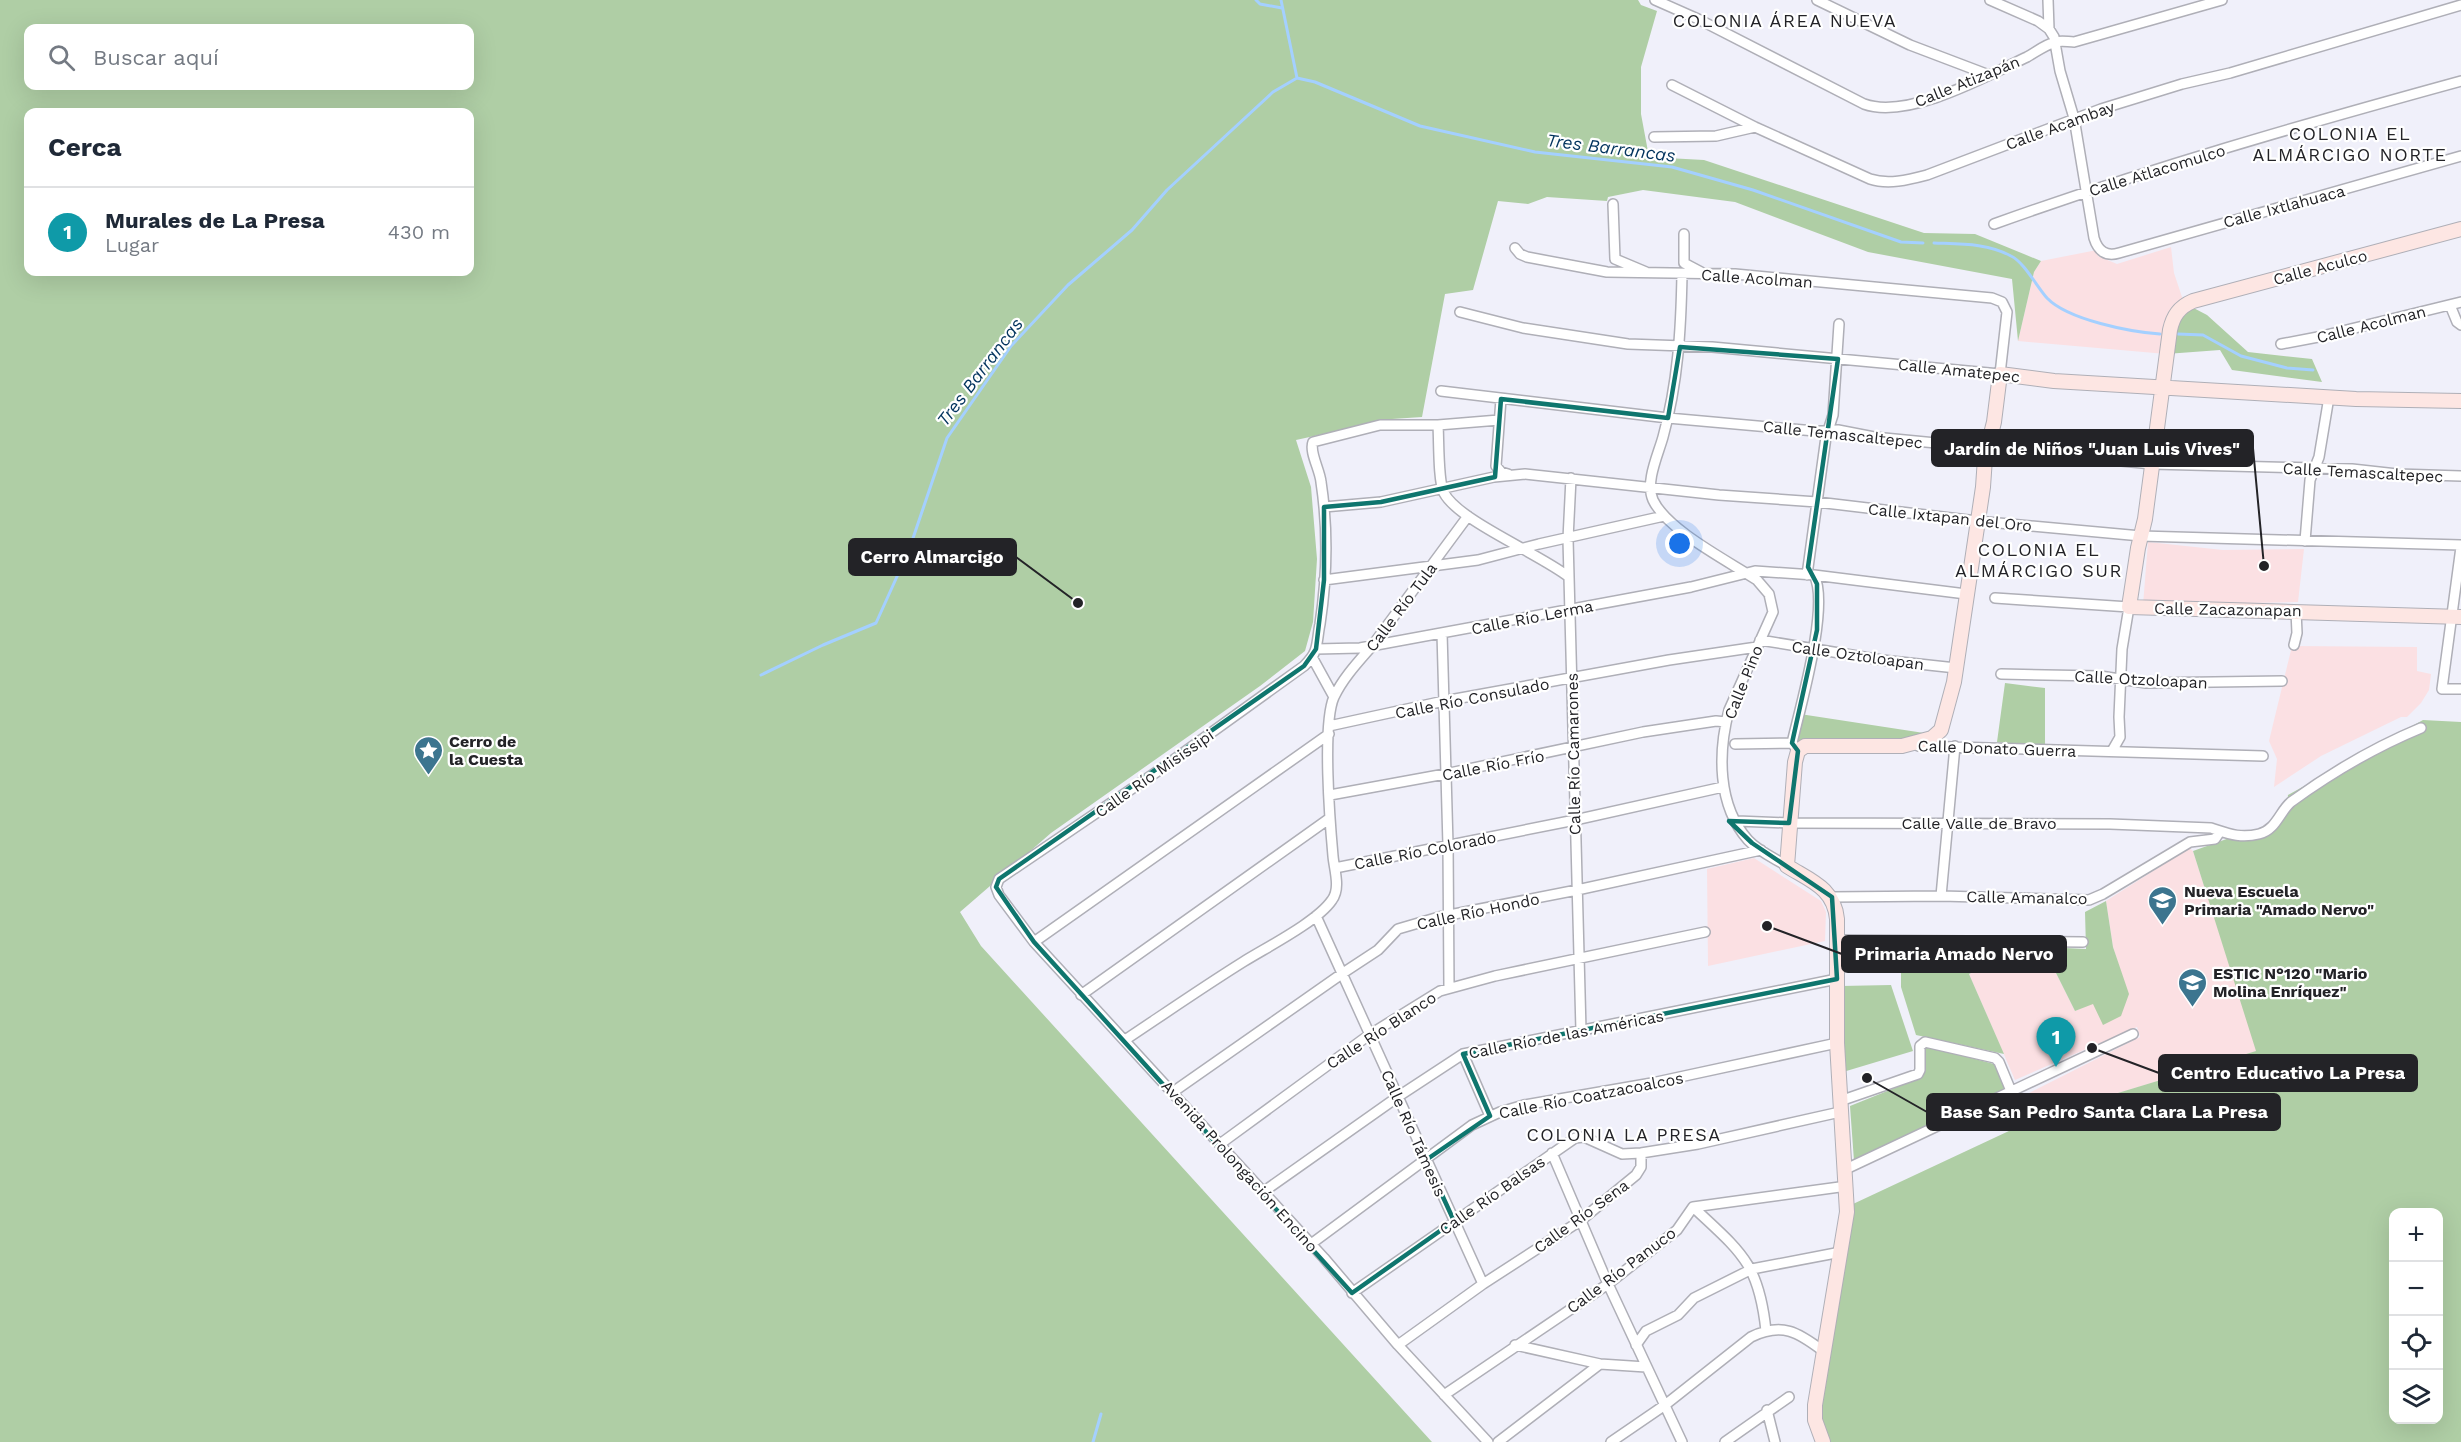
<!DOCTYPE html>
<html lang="es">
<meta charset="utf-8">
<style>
:root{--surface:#fff;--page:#f6f6f7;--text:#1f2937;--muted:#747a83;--line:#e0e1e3;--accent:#0f766e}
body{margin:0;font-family:"Work Sans",sans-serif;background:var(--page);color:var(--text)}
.controls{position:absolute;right:18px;bottom:18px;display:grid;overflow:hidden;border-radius:12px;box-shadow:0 6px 24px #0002}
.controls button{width:54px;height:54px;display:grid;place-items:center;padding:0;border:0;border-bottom:2px solid var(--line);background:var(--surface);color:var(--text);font:30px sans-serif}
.you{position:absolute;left:1680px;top:544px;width:21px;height:21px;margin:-15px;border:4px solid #fff;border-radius:50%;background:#1a73e8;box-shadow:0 0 0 9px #1a73e833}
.badge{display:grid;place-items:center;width:39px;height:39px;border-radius:50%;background:var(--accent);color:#fff;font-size:20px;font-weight:700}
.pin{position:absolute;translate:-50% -50px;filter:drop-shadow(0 2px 3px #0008)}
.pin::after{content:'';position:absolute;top:32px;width:21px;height:18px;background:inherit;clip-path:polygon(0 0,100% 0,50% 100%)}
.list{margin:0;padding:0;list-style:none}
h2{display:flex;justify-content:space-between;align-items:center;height:78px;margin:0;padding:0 24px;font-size:26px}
h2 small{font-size:20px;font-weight:400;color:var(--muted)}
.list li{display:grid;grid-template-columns:39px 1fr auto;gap:18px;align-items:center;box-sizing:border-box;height:90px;padding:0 24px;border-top:2px solid var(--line)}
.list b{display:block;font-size:22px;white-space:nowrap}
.list p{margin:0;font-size:20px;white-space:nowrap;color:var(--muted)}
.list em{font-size:20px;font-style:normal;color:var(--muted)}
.icon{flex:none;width:33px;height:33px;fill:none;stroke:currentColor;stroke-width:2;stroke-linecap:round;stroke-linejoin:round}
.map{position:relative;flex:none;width:2461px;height:1442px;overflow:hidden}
.search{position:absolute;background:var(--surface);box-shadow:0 6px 24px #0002;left:24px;top:24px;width:450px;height:66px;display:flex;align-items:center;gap:15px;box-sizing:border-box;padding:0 21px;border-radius:12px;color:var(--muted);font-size:22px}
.panel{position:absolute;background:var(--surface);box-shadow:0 6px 24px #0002;left:24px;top:108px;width:450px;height:168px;border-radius:12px}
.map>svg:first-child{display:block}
</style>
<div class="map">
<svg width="2461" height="1442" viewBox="0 0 2461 1442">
<rect width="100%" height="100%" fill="#f0f0fa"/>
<path fill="#fbe0e3" d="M2171,247L2174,273L2184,303L2166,354L2018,341L2034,272L2041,261L2097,250L2098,256L2117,264Z
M2148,542L2223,550L2304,549L2298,602L2143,605Z
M2292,646L2417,647V671L2431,674L2429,690L2421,703L2407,717H2401L2321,756L2274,787L2277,759L2269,741Z
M2189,848L2193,851L2257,1051L2039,1117L2029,1093L2140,1037L2137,1027L2015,1080L1969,974L2030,947H2043L2075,1011L2093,1003L2128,994L2113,947L2106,901Z
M1754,858L1821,901L1826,912L1825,941L1708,966L1707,869Z"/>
<path fill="#afcea5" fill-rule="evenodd" d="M0,0H1638L1641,5L1657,11L1641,67V114L1649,157L1704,160L1924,233L1975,234L2041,261L2034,272L2018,341L2012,279L1868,252L1735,202L1643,190L1608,197L1607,201L1547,197L1528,204L1498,201L1473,290L1445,294L1422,417L1392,419L1296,440L1311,487L1317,559L1313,622L1305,651L1260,686L1051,833L960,912L981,946L1432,1442H0ZM28,28H470V86H28ZM28,112H470V272H28Z
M2184,303L2207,315L2248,352L2312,359L2322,382L2232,370L2220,350L2166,354Z
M2005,683L2045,688V748L1997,742Z
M1800,714L1924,733L1892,745L1789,747Z
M2423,720L2461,722V1442H1829L1819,1420L1853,1204L2039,1117L2256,1051L2193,851L2235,836H2263L2286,811L2288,795ZM2394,1212H2438V1420H2394Z
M2106,901L2113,947L2129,994L2121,1016L2103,1025L2093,1004L2075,1011L2043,947L2086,949L2085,912Z
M1901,947L1973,948L1979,969L1969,974L2004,1054L1916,1035L1901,987Z
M1891,985L1913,1051L1843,1072L1841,986Z
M1922,1045L1994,1064L2008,1092L1854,1161L1850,1106L1922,1077Z"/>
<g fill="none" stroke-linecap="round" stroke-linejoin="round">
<path stroke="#a4d0ff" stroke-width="3" d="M1256,0L1260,4L1282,8
M1281,0L1297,78
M1934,243C1960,244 1988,243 2011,256C2024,262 2037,287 2047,298C2068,320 2131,332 2160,334
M2178,334L2203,335L2241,356L2287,368L2313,370
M761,675L823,645L876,623L909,550L947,438L1011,346L1068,285L1132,230L1167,190L1273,92L1297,78L1315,82L1420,126L1535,152L1672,167L1753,190L1901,242L1923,243
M1093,1442L1101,1414"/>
<defs>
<path id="street" d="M1655,0L1698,19L1864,104C1908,120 1987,76 2027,57C2036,52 2046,44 2056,42C2062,40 2068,42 2074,42L2222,0
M1817,0L1910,45L1989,75
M1990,0L2038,21L2049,29L2054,37L2060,71L2074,118L2094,238C2098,251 2106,257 2119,253L2461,156
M2048,0L2049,29
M1672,85L1755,127L1870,179C1888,185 1908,180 1927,175L2101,109L2182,84L2230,73L2461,5
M1654,137L1716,136L1755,127
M1613,204L1615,259L1646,272
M1994,224C2147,169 2304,124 2461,81
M1684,234V263L1701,272
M1682,274C1681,329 1678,383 1663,437C1658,455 1645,482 1653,500C1667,530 1728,561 1757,580L1769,594L1773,612L1729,710C1718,752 1717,805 1748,840C1758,851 1774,858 1787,866
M2450,305L2457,322L2461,325
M1460,312L1523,328L1628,344L1712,347L2000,374L2007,312L2002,302L1992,298L1735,274L1607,272L1527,257L1520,254L1515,248
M2281,344L2318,337L2461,302
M1441,391L1668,418L1815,431L1838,430L1874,437L2152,464L2352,469L2397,474L2461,476
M1501,399L1496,466L1501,472L1508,474
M1438,425C1439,440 1438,482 1444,493C1459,521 1540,554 1569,577
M1571,478L1568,539L1581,1031
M1324,507L1381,502L1494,477L1525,474L1719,495L1817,502L1977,521L2141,536L2461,545
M2305,541L2310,480L2319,457L2329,397
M2461,547L2442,689H2461
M1807,575L1826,437L1833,415L1839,324
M1324,580L1478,560L1539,544L1664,516
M1995,598L2129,607L2122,649L2119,717L2120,737L2112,751
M1442,633L1448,845L1449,988
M1760,640L1882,660L1956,668
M2294,645L2297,633L2296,611
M1316,649L1360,648L1691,587L1755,571L1814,575L1966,594
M1312,657L1334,697
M2001,674L2100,676L2146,683L2282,681
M1329,726L1444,701L1669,660L1757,647
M1792,743C1800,708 1830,605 1814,575
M1735,744L1792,743L1795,747
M1918,746L2263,756
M1330,795L1445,774L1643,732L1716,721L1726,722
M1737,821L1789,823L2110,824L2211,828C2227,833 2239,839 2259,834C2276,830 2280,811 2291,802C2331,773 2375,747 2421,728
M1335,868L1575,820L1723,787
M1941,896L1955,746
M1832,897L1941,896L2089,900L2103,894L2190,842L2215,839L2219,833
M1316,916L1483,1284
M1837,940L2083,942
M1034,942L1329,734
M1081,995L1330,818
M1125,1040C1164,1014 1203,987 1243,962C1267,947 1317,922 1332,900C1341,888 1334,869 1333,856C1330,823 1322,724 1334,697C1343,678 1358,662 1372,646L1468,516
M1463,1054L1490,1116
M1173,1092L1343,973L1378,950L1398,929L1439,917L1577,890L1761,850
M1840,1101L1918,1074L1920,1070V1046L1925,1042L1995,1058L1999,1062L2011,1091
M1220,1144L1369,1035L1440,991L1495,976L1705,932
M1552,1153L1608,1284L1682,1442
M1846,1169L2133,1034
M1263,1192L1399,1096L1463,1054L1837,979
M1693,1207C1741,1252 1759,1263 1766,1331
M1311,1244L1472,1125L1500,1112L1524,1105L1652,1083L1837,1043
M1352,1293L1575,1138L1584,1137L1622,1154L1641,1153L1698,1144L1840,1112
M1398,1345L1483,1284L1580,1221L1636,1175L1641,1167V1153
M1515,1345L1600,1364L1646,1367
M1636,1345L1646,1331L1678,1315L1694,1298L1752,1269L1841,1252
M1444,1395L1608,1284L1677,1230L1693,1207L1847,1186
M1767,1410L1775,1442
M1488,1442L1398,1345L1324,1258L1034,942L999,895L996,887L999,879L1158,771L1304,666C1308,662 1313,657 1315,651C1318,643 1318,633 1320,624C1327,578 1328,528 1321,482C1320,470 1309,452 1313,442L1380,425H1438L1499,420
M1498,1442L1600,1364
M1611,1442L1665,1405L1751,1337C1782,1322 1798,1332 1823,1351
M1725,1442L1789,1397"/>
<path id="secondary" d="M2461,229L2193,301C2179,307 2173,316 2170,330L2145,519L2138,548L2129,607L2461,617
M1823,1442L1815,1420V1405L1847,1212L1837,1043V919C1834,888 1811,881 1787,866L1795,762L1798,751L1805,746H1902L1932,738L1941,730L1954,682L1983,487L1985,458L1994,422L2000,374L2054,381L2356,399L2461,401"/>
</defs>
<use href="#street" stroke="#afafb7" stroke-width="12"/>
<use href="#secondary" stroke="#afafb7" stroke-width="16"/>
<use href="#street" stroke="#fff" stroke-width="9"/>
<use href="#secondary" stroke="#fde6e3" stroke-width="14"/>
</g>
<path fill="none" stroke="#0f766e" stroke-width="4.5" stroke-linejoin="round" d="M1680,347L1838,359L1808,567L1817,584V630L1792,743L1798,751L1789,823L1729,821L1752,843L1832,897L1837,979L1463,1054L1490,1116L1426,1160L1454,1221L1352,1293L1034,942L996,887L999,879L1304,666L1316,649L1324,580V507L1381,502L1495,477L1501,399L1668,418Z"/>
<defs>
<symbol id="sight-pin" viewBox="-11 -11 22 30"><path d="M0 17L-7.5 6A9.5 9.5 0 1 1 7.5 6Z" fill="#3c758f" stroke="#fff"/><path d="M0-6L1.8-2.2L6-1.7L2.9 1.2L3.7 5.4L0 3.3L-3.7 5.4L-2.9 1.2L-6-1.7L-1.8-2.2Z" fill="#fff"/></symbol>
<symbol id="school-pin" viewBox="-11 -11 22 30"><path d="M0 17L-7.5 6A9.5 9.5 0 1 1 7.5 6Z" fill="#3c758f" stroke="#fff"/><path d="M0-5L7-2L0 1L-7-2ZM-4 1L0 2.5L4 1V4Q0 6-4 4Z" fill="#fff"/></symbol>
</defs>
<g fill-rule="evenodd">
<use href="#sight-pin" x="412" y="734" width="33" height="45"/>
<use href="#school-pin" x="2146" y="884" width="33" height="45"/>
<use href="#school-pin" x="2176" y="966" width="33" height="45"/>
</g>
<g text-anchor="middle" stroke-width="4.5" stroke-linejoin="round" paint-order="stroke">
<g font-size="16" fill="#232327" stroke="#fff">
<text transform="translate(1967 81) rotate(-22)" y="6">Calle Atizapán</text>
<text transform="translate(2060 125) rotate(-20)" y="6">Calle Acambay</text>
<text transform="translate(2157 170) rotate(-17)" y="6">Calle Atlacomulco</text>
<text transform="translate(2284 206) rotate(-15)" y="6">Calle Ixtlahuaca</text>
<text transform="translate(2320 267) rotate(-15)" y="6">Calle Aculco</text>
<text transform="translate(1757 278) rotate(4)" y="6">Calle Acolman</text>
<text transform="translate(2371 324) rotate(-14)" y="6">Calle Acolman</text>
<text transform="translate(1959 370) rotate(6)" y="6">Calle Amatepec</text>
<text transform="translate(1843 434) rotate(6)" y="6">Calle Temascaltepec</text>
<text transform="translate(2363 472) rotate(3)" y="6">Calle Temascaltepec</text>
<text transform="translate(1950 517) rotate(6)" y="6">Calle Ixtapan del Oro</text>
<text transform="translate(1401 607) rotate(-53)" y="6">Calle Río Tula</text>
<text transform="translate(2228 609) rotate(1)" y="6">Calle Zacazonapan</text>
<text transform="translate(1532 617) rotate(-11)" y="6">Calle Río Lerma</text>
<text transform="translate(1858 655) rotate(8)" y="6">Calle Oztoloapan</text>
<text transform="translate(2141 679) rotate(3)" y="6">Calle Otzoloapan</text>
<text transform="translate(1743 682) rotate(-68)" y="6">Calle Pino</text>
<text transform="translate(1472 698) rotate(-11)" y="6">Calle Río Consulado</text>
<text transform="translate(1997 748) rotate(2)" y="6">Calle Donato Guerra</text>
<text transform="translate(1573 754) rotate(-91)" y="6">Calle Río Camarones</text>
<text transform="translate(1493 765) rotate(-11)" y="6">Calle Río Frío</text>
<text transform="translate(1154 773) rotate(-35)" y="6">Calle Río Misissipi</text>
<text x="1979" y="829">Calle Valle de Bravo</text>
<text transform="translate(1425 850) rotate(-11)" y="6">Calle Río Colorado</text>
<text transform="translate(2027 897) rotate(1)" y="6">Calle Amanalco</text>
<text transform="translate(1478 911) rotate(-12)" y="6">Calle Río Hondo</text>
<text transform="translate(1381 1030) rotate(-33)" y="6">Calle Río Blanco</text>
<text transform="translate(1566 1034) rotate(-11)" y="6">Calle Río de las Américas</text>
<text transform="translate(1591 1095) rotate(-11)" y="6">Calle Río Coatzacoalcos</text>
<text transform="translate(1414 1133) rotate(66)" y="6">Calle Río Támesis</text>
<text transform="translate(1240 1166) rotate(48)" y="6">Avenida Prolongación Encino</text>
<text transform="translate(1492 1195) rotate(-35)" y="6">Calle Río Balsas</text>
<text transform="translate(1581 1216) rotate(-36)" y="6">Calle Río Sena</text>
<text transform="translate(1621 1270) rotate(-37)" y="6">Calle Río Panuco</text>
</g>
<g font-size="16" font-weight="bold" fill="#232327" stroke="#fff" text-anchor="start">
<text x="449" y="747">Cerro de<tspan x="449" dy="18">la Cuesta</tspan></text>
<text x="2184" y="897">Nueva Escuela<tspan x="2184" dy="18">Primaria "Amado Nervo"</tspan></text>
<text x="2213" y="979">ESTIC N°120 "Mario<tspan x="2213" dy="18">Molina Enríquez"</tspan></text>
</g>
<g font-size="18" letter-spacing="1.5" fill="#232327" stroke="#fff">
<text x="1785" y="27">COLONIA ÁREA NUEVA</text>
<text x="2350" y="140">COLONIA EL<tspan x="2350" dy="21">ALMÁRCIGO NORTE</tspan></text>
<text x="2039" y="556">COLONIA EL<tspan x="2039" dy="21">ALMÁRCIGO SUR</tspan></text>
<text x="1624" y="1141">COLONIA LA PRESA</text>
</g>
<g font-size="18" font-style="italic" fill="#02335d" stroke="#fff">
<text transform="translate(1611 148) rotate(7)" y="6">Tres Barrancas</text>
<text transform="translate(980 372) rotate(-53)" y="6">Tres Barrancas</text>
</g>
</g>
<path fill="none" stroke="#232327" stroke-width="2" d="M2264 566L2253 448M1078 603L1016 557M1767 926L1842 954M2092 1048L2159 1073M1867 1078L1927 1112"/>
<g fill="#232327" stroke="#fff" stroke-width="2">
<circle cx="2264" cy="566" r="6"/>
<circle cx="1078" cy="603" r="6"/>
<circle cx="1767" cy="926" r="6"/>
<circle cx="2092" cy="1048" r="6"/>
<circle cx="1867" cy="1078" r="6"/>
</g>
<g fill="#232327" stroke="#232327" stroke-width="2">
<rect x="1932" y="430" width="321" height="36" rx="6"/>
<rect x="849" y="539" width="167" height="36" rx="6"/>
<rect x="1842" y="936" width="224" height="36" rx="6"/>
<rect x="2159" y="1055" width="258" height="36" rx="6"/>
<rect x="1927" y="1094" width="353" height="36" rx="6"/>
</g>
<g font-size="18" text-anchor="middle" font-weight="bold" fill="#fff">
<text x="2092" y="455">Jardín de Niños "Juan Luis Vives"</text>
<text x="932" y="563">Cerro Almarcigo</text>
<text x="1954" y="960">Primaria Amado Nervo</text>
<text x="2288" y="1079">Centro Educativo La Presa</text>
<text x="2104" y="1118">Base San Pedro Santa Clara La Presa</text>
</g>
</svg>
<div class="controls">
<button>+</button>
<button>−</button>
<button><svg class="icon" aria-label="locate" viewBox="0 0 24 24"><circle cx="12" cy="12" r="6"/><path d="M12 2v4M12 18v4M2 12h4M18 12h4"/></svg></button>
<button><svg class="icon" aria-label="layers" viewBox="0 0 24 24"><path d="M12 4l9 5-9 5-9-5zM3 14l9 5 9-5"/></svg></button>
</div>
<div class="you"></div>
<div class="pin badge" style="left:2056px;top:1067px;background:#0f9aa8">1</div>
<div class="search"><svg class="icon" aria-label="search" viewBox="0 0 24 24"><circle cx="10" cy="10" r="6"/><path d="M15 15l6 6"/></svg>Buscar aquí</div>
<section class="panel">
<h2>Cerca<small></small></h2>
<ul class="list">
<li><span class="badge" style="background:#0f9aa8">1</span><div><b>Murales de La Presa</b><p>Lugar</p></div><em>430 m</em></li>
</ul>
</section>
</div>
